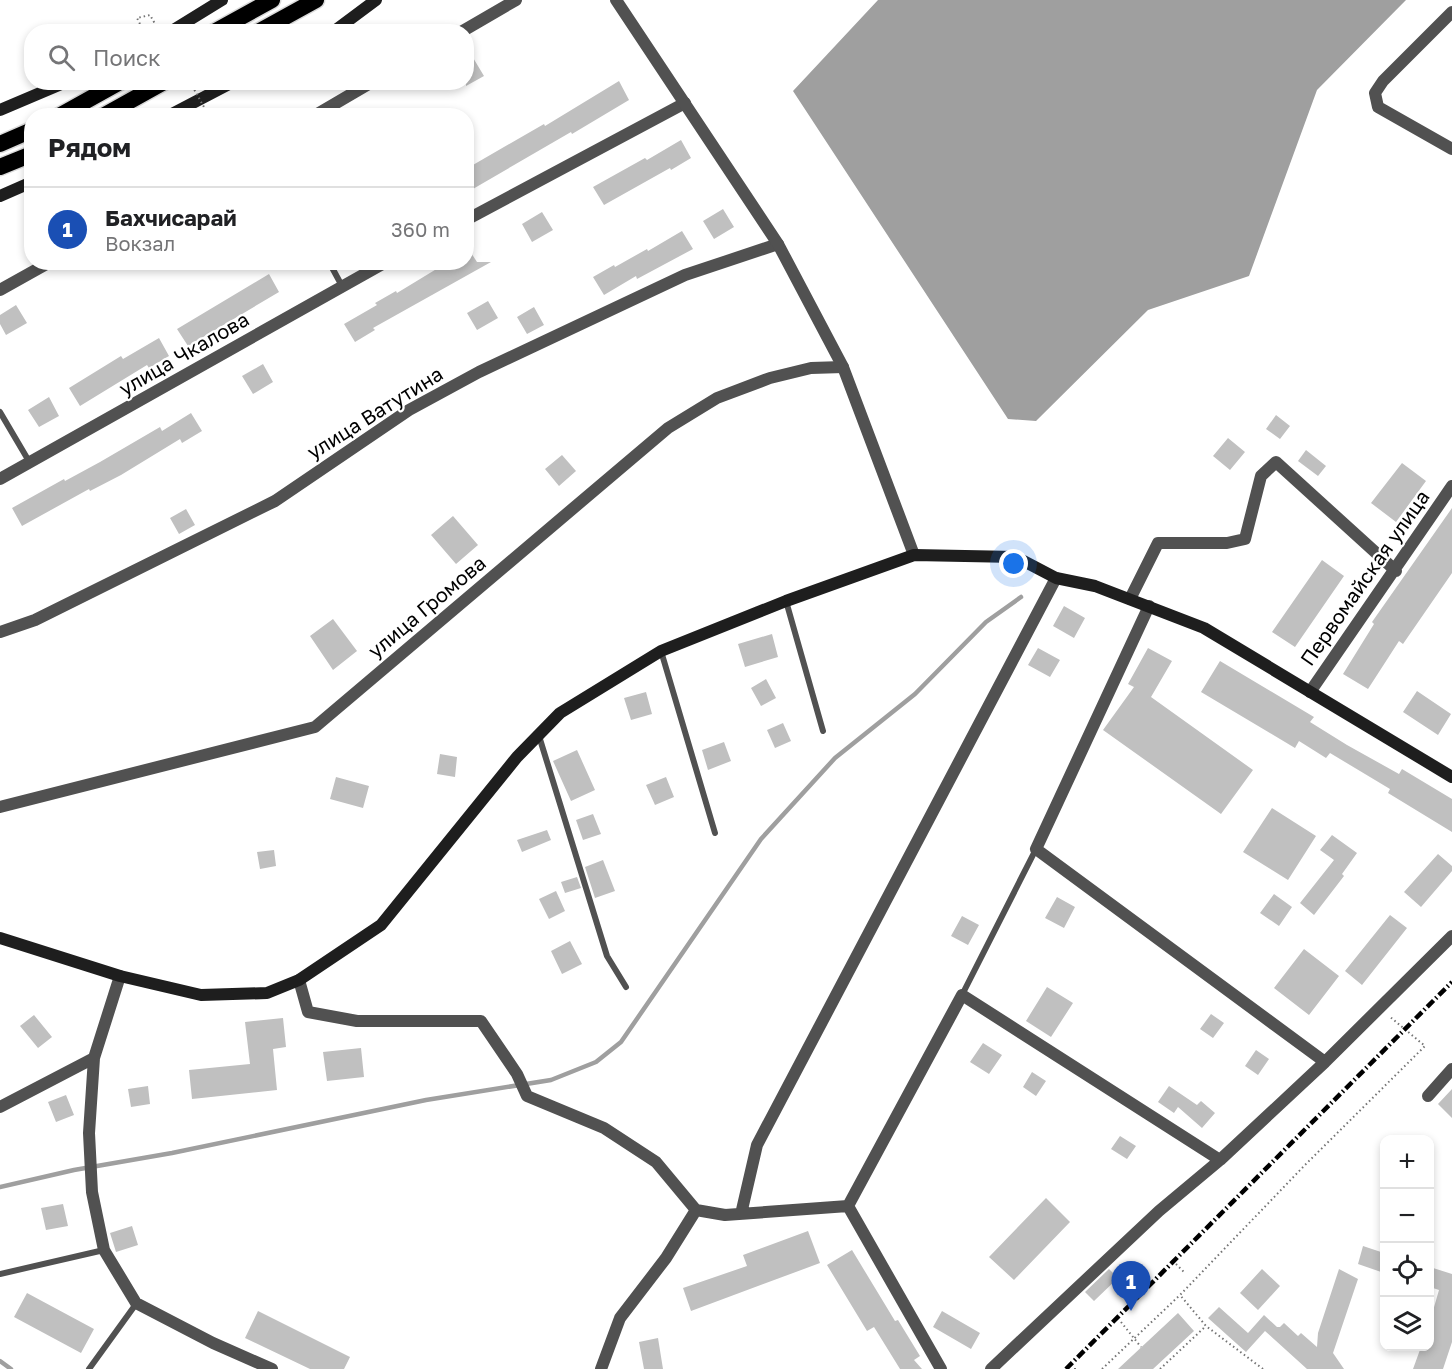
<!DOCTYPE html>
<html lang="ru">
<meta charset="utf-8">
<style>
:root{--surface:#fff;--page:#f2f2f2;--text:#202124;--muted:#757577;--line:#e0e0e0;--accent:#000}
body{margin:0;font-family:"Golos Text",sans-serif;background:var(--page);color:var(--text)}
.controls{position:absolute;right:18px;bottom:18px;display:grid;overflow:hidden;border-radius:12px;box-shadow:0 3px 9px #0003}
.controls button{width:54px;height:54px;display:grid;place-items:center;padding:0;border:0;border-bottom:2px solid var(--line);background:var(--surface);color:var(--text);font:30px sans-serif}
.you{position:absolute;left:1014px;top:564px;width:21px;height:21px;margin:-15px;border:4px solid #fff;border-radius:50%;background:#1a73e8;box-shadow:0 0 0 9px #1a73e833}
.badge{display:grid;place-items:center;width:39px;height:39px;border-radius:50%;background:var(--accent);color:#fff;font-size:20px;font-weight:700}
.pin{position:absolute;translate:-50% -50px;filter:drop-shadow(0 2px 3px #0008)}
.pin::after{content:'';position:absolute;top:32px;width:21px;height:18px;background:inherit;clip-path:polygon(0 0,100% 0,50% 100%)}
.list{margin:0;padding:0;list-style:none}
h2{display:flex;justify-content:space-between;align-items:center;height:78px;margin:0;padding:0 24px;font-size:26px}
h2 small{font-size:20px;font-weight:400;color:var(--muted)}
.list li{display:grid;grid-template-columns:39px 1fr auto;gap:18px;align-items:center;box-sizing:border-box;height:84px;padding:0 24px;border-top:2px solid var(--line)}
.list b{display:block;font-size:22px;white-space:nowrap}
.list p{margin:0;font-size:20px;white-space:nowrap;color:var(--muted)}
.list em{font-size:20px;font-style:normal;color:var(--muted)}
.icon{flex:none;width:33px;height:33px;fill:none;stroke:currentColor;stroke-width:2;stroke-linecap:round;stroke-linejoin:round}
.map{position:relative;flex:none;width:1452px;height:1369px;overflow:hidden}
.search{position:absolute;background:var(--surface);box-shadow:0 3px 9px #0003;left:24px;top:24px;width:450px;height:66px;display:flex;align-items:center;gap:15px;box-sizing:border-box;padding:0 21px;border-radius:24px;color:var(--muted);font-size:22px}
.panel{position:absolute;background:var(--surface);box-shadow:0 3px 9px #0003;left:24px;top:108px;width:450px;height:162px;border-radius:24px}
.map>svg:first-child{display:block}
</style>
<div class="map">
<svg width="1452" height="1369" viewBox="0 0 1452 1369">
<rect width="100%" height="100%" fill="#fff"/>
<path fill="#9f9f9f" d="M878,0H1406L1317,90L1249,276L1148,310L1036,421L1008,419L793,91Z"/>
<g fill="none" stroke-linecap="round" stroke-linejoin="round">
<path stroke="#9f9f9f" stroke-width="4.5" d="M0,1187L74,1170L172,1153L426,1100L551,1080L596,1062L621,1042L761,839L835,758L915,694L986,622L1021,597
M0,1361L11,1369"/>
</g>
<path fill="#c0c0c0" d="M466,46L484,76L466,86Z
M619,81L629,100L572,134L571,132L466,193V169L544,124L545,126Z
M681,140L691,158L671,170L670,168L604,205L593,187L645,158L647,160Z
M723,209L734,227L714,239L703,221Z
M542,212L553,230L532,242L522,224Z
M682,231L693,249L637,279L636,276L604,295L593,277L614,265L615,267L647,249L648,251Z
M466,245L477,262H491L373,328L375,330L355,342L344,324L377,305L375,303L396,291L397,293L448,262H466Z
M269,274L279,292L188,346L177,329Z
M488,301L498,318L477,330L467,313Z
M16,305L27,323L6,335L0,324V315Z
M534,307L544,325L527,334L517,317Z
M159,338L169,356L149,368L147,365L80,406L69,388L121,356L123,359Z
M263,364L273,382L253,394L242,376Z
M49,397L59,416L39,427L28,410Z
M191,413L202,431L182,443L180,439L121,475L90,491L89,489L22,526L12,508L64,479L65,481L100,462L160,427L162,431Z
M1276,415L1290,426L1280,439L1266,429Z
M1228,438L1245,452L1230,470L1213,456Z
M1306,450L1326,466L1318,476L1298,461Z
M562,455L576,471L559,486L545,469Z
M1402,463L1426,481L1396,522L1371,503Z
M1452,508V573L1403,644L1399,641L1368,689L1343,674L1374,624L1372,622Z
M186,509L195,525L179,534L170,518Z
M453,516L478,545L456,564L431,535Z
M1322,560L1344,576L1295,647L1272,632Z
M1064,606L1085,618L1074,638L1053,626Z
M333,619L357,651L333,670L310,636Z
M772,634L778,657L745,667L738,644Z
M1038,648L1060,660L1050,677L1028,665Z
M1148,648L1172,661L1151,697L1253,770L1221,814L1103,730L1134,687L1128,684Z
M1220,661L1314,717L1310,722L1347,745L1399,774L1402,769L1452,799V832L1388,793L1390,789L1330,753L1326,758L1299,741L1295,748L1201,692Z
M766,679L776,698L761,706L751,688Z
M1417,691L1451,714L1438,735L1403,712Z
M646,692L652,714L631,720L624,698Z
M783,723L791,741L775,748L767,730Z
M724,742L731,761L708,770L702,750Z
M577,750L595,790L571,801L553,761Z
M440,754L457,757L455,777L437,774Z
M336,777L369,786L363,808L330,799Z
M666,777L674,797L655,805L646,785Z
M1272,808L1316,836L1288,880L1243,852Z
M593,814L601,834L583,840L576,820Z
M547,830L551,840L522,852L517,840Z
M1332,835L1357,853L1342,874L1344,876L1314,915L1300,903L1334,860L1320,850Z
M274,850L276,866L260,869L257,852Z
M1438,854L1452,866V871L1421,907L1404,892Z
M603,860L615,891L595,898L585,867Z
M577,877L581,888L565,893L561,882Z
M556,891L565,911L549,919L539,899Z
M1274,894L1292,907L1279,926L1260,913Z
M1057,897L1075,907L1064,928L1045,918Z
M1390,915L1407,928L1362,985L1345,971Z
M962,916L979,925L968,945L951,936Z
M570,941L582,964L562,974L551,951Z
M1304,949L1339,976L1309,1015L1274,988Z
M1047,987L1073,1003L1051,1037L1026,1021Z
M1211,1014L1224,1023L1213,1038L1200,1029Z
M34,1015L52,1037L38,1048L20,1026Z
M283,1018L286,1047L273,1049L277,1090L192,1099L189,1070L250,1064L245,1022Z
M983,1043L1002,1055L989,1074L970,1062Z
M361,1048L364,1077L327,1081L323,1052Z
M1256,1050L1269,1059L1258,1075L1245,1066Z
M1032,1072L1046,1081L1036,1096L1023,1087Z
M148,1086L150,1104L131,1107L128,1089Z
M1169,1086L1197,1105L1201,1101L1215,1113L1202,1128L1178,1107L1174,1113L1158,1102Z
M1452,1089V1118L1438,1104Z
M66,1095L74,1115L56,1122L48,1102Z
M1120,1136L1136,1146L1127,1159L1111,1149Z
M1046,1198L1070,1222L1014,1280L989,1257Z
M63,1204L68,1226L46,1230L41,1208Z
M132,1226L138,1245L116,1252L110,1233Z
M808,1231L820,1263L691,1311L683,1288L747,1266L743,1255Z
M1363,1246L1384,1253V1273L1358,1264Z
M852,1250L895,1321L898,1320L920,1356L914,1360L922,1369H900L874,1327L867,1331L827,1265Z
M1430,1267L1452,1274V1342L1443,1369H1413L1421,1347H1430V1321L1439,1290L1430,1287Z
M1109,1269L1118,1278L1094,1301L1085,1292Z
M1262,1269L1280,1286L1258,1310L1240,1293Z
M1339,1269L1358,1279L1333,1353L1344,1369H1307L1265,1331L1246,1352L1208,1318L1219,1307L1248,1333L1264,1315L1277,1327H1280L1284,1323L1298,1336L1301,1333L1317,1347L1318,1333Z
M27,1293L94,1329L81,1353L14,1317Z
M258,1311L350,1357L344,1369H310L245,1338Z
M942,1311L980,1333L971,1349L933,1327Z
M1178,1313L1194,1331L1153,1369H1118Z
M658,1338L663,1369H644L639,1342Z"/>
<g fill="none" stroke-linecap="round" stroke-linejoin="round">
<defs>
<path id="trunk" d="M214,32L272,0
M258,32L316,0
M59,116L120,82
M103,116L164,82
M0,144L32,130
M0,167L32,154"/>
</defs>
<use href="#trunk" stroke="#dbdbdb" stroke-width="19"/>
<path stroke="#737373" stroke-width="2" stroke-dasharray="1.5 3" stroke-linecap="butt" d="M144,32L137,18L150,15L158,29
M1176,1264L1185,1273
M1121,1322L1141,1347
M1075,1368V1369
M1102,1369L1180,1295
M1160,1369L1206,1326
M1263,1369L1206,1326L1180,1295L1304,1166L1425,1046L1389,1016"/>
<path stroke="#515151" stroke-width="6" d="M329,262L342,286
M0,412L30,463
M786,601L823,731
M661,651L715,833
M539,736L607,956L626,987
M962,995L1036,849
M0,1274L104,1250
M89,1369L136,1304"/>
<path stroke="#515151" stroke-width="12" d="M1452,12L1383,81L1375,93L1378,107L1452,149
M461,32L516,0
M314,116L372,82
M466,220L685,103
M0,290L50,262
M0,479L386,262
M1130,599L1158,543H1227L1245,539L1261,476L1276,462L1396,571
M1149,606L1036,849L1325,1062
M0,632L35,620L275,501L409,410L479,372L685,275L778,244
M1310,692L1452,486
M0,807L315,727L668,428L717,398L770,378L811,368L843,367
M120,976L94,1058L89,1133L92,1192L104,1250L136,1303L213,1343L272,1369
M299,980L308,1012L357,1021H481L517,1074L527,1096L604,1128L656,1162L696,1210L725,1215L848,1206L962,995L1220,1160
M1428,1096L1452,1069
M0,1107L94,1058
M848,1206L941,1369
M741,1214L757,1145L1056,578
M601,1369L620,1318L666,1258L696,1210
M991,1369L1159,1211L1220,1160L1325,1062L1452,936"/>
<path stroke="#515151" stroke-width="12" d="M616,0L778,244L843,367L914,555"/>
<path stroke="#1e1e1e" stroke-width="12" d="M170,32L222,0
M333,32L376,0
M0,110L66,82
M168,116L233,82
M0,196L32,182
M0,938L120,976L201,995L267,993L299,980L381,925L517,757L560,713L661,651L786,601L914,555L1016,557L1056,578L1095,586L1204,628L1452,777"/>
<use href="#trunk" stroke="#000" stroke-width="16"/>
<path stroke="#000" stroke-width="4.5" stroke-dasharray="9 3 1.5 3" stroke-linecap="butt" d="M1066,1369L1452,982"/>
<path stroke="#737373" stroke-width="2" stroke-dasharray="1.5 3" stroke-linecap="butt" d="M190,82L209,116"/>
</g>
<g text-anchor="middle" stroke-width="4.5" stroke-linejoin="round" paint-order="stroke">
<g font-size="20" fill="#000" stroke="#fff">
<text transform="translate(184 354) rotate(-30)" y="7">улица Чкалова</text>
<text transform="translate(375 413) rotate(-32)" y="7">улица Ватутина</text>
<text transform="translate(1365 578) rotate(-55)" y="7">Первомайская улица</text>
<text transform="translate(427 607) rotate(-40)" y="7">улица Громова</text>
</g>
</g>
</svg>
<div class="controls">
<button>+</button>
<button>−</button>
<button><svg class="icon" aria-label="locate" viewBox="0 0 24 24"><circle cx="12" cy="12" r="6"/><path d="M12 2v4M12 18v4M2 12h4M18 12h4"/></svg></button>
<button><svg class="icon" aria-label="layers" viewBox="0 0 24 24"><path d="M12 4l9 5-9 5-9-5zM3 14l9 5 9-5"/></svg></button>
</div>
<div class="you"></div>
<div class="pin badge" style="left:1131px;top:1311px;background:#1a4fb4">1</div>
<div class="search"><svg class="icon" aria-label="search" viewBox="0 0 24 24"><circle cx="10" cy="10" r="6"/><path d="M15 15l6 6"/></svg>Поиск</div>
<section class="panel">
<h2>Рядом<small></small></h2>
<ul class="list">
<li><span class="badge" style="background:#1a4fb4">1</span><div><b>Бахчисарай</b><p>Вокзал</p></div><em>360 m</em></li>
</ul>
</section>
</div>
